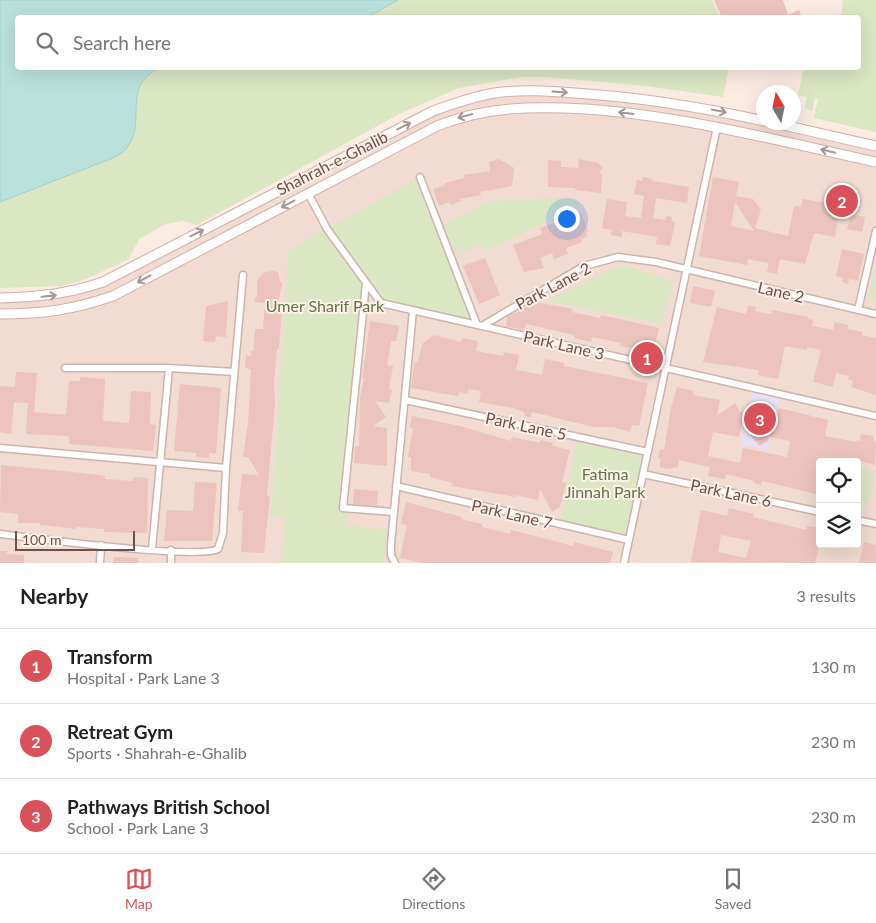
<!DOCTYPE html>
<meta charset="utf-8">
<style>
:root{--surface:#fff;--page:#f2f2f2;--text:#202124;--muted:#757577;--line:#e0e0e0;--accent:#d95259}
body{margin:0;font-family:Lato,sans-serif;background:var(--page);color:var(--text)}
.controls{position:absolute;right:15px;bottom:15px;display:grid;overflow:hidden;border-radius:5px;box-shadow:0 5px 20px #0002}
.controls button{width:45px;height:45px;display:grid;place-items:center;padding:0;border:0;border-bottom:1px solid var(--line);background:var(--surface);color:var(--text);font:25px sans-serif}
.compass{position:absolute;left:756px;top:85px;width:45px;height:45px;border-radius:50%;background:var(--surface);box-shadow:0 5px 20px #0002;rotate:350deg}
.scale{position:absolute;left:15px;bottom:12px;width:120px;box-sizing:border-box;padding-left:5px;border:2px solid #6f4f4c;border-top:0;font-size:14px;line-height:18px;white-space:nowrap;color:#6f4f4c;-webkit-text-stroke:4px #fdf0e9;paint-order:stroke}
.you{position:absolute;left:566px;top:218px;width:18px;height:18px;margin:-12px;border:4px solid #fff;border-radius:50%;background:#1a73e8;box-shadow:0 0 0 8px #1a73e833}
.badge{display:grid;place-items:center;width:32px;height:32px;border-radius:50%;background:var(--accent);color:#fff;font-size:16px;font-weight:700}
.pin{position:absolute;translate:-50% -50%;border:2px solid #fff;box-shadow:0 1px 5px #0006}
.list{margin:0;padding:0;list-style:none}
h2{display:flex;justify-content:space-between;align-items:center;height:65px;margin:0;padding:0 20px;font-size:21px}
h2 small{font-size:16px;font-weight:400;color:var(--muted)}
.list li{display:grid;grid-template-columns:32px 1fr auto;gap:15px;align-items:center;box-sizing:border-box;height:75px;padding:0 20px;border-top:1px solid var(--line)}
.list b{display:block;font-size:19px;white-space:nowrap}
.list p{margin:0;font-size:16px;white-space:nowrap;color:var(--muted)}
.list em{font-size:16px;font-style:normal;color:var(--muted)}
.icon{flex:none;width:28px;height:28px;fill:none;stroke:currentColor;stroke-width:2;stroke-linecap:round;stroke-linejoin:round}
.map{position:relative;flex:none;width:876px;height:563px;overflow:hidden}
.search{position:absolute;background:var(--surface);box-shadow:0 5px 20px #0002;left:15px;right:15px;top:15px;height:55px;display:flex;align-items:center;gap:12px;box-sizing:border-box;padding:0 18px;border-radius:5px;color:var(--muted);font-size:19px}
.sheet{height:290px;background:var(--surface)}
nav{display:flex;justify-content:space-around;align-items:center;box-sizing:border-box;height:70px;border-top:1px solid var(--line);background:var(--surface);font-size:14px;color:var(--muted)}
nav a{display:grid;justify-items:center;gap:2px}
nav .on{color:var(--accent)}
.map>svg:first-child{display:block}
</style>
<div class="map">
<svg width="876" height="563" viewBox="0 0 876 563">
<rect width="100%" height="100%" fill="#faebe3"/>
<path fill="#f1dbd2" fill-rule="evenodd" d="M519,89L642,97L876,147V563H0V299L91,290L435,106ZM820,462H857V544H820Z"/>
<path fill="#e8e0f6" d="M753,388L780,394L768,450L741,444Z"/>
<path fill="#dbe6c3" d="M398,0H712L720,17L366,18Z
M843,0H876V132L814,118L818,99L815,98L812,111L805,108L807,97L798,95L804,68H858V18L841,17Z
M160,68H729L723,97L647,86L547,77H521L459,88L399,114L197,225L183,221L166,224L139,239L129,259L86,279L62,286L0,288V202L113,158L124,151L138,88L143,79Z
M418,178L474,324L381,303L368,287L346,524L314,521L387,530L383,563H280L285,518L271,516L288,250Z
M556,198L576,200L578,206L486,251L482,244L457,255L444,224L489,201Z
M876,259V301L868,299Z
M624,265L673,281L662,324L546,301L603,273Z
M577,437L648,452L629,540L560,525Z
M860,468L875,472L868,506L857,503Z"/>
<path fill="#bae1dc" stroke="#a1d2cc" d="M0,0H398L366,18H18V68H160C120,86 147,121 128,146C125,152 118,155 113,158L0,202Z"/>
<path fill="#edc3bd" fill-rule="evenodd" d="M714,0H783L788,15L799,10L802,18H722Z
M499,159L514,168L512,186L480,192L481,195L460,199L461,201L451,205L449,202L439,206L433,189L444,186L445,183L464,178V175L490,171L489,162Z
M579,159L598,163L603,168L599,172L602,175L601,193L575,190V188L548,187V160L561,161V167L578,168Z
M643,177L652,179V181L689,187L687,203L656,198L653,218L665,220L666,216L672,217L671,221L675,222L670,246L656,244L657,237L622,231V237L611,235L612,230L602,228L607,199L627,202L625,216L641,218L644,196L634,194L637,180L642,181Z
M713,177L739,182L736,196L753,199L761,210L755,228L788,236L794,206L801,207L803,199L840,205L835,237L814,233L805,264L780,259L777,274L767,272L769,263L748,259L747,265L699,256ZM735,202L754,231L731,226Z
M581,213L588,231L586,232L587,236L581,239L582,242L566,248L568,254L554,259L552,253L540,258L544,268L524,272L513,245L542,234L540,228Z
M851,214L865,217L862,232L847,229Z
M842,249L864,254L858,281L849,279L848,284L842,282L843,278L836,276Z
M485,258L500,295L479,304L463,266Z
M272,271L278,272L280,281L282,283L277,308L282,309L279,349H277L274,382L275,404L269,471L267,495L270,496L264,553L241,552L243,511H238L242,474L259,475L248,457H243L248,424L251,369L245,368L246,355L251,356V351H253L255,329H263L265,303L254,302L257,295V281L263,273Z
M693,286L715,291L711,307L690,303Z
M228,301L226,337L216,336L215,342L203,341L206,306Z
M536,302L573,309L572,312L600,318L601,315L659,328L653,352L620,346L621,343L592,337L591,342L574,338V335L526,324L524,330L506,326L507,317Z
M748,306L756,307L755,311L771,314L772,310L808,317V319L813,320L812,326L833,330L835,322L848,325L847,329L862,332V335L876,338V395L851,387L853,381L848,379L849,376L836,373L833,387L813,382L821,350L807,347V350L785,346L778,379L758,375L759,370L703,362L717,307L746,314Z
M370,321L399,326L396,341H391L387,365L393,366L389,389L392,390L389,403L375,401L386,417L373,426L387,428V466L354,463L355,446H359L360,398L364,378H362Z
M434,335L461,342L462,338L478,341L476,351L503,356L504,352L519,355L516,370L542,375L545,359L564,363V366L648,383L639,426L632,425L630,432L613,427H594L532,412L531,417L525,416L524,412L513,408L479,402L481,391L469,389L467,394L459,392L458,396L411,388L415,361L418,362L422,344Z
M16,372L37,373L34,412L66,415L69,381H80V377L105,379L103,421L129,423L131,391L151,392L150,424L156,425L153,451L69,444V436L26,434L28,403L14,402L11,434L0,432V386L15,387Z
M180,384L221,388L216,454L209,453V458L196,457V453L174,451Z
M677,387L694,391L693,395L720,400L717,416L735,403L740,412L744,413L739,437L713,432L708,456L740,463L743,448L787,457L790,441L769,437L768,441L759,446L744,426L766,412L775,424L779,408L828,420L825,436L856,442L857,440L860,441L861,434L874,436L873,441L876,442L875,465L860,461L820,462V495L762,481L761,485L754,483V481L726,474L725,479L708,476L710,467L679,460L678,467L669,469L660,467V458H658L660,449L664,450L671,408Z
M412,416L460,426L511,441L512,437L540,443V440L553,443L552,446L570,450L562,482L566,483L560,507L552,512L540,489L538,500L516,495V497L452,486L453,483L430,477V474L411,471V457H408L413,428L410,427Z
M1,465L83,473L105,476V479L133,481V477L148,478L147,533L104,532V529L76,527V529L40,525V523H18V514L0,512Z
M195,482L217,483L212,541H164L167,510L193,511Z
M354,489L378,491L377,506L353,504Z
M406,502L462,517L461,519L482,524V527L510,534L511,530L573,546L574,542L613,552L610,563H422L400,558L407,525L401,524Z
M729,508L754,514L753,517L806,530L807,526L820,528V542L815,563L691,562L701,510L727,516ZM721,535L751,541L746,558L718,552Z
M864,542L876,545V563H859Z
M0,551H7V554L24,555V563H0Z
M114,557L138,558V563H113Z"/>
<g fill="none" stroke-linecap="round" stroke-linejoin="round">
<defs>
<path id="street" d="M420,177L477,325
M308,193L327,229L381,303L876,416
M366,283L343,508L394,512
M858,310L876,231
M482,326L584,266L618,257L656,262L876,314
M65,368H169L234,372
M405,400L648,452
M0,448L226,468
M643,474L820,512
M396,486L629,540
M857,520L876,524
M0,534C32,538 199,560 218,549L223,533L226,468L243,275
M152,549L169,368
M100,563L101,545
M171,563V550
M395,563L391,555V544L413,310
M624,563L717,127"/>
<path id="secondary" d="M770,122L876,146
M0,298C38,297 67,294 103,282L433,111C453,104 474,96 495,93C521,89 549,91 575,93C639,97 701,107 764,121
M0,314C43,314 72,310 113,296L437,126C486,106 534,106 586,109C684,116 780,141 876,162"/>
</defs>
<use href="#street" stroke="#ccb3ae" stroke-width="9"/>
<use href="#secondary" stroke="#cfb1ab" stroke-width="11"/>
<use href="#street" stroke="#fff" stroke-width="6"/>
<use href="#secondary" stroke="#fff" stroke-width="9"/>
</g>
<defs><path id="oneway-shaft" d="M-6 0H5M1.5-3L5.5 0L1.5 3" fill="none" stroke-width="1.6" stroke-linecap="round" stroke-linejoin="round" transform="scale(1.25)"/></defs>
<g stroke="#a99594">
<use href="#oneway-shaft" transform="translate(560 92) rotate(4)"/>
<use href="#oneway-shaft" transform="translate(719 111) rotate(12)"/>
<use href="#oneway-shaft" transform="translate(626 113) rotate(-173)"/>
<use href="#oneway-shaft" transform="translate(465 116) rotate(165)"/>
<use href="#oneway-shaft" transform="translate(404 126) rotate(-27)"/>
<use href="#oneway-shaft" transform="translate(828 151) rotate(-167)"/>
<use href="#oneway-shaft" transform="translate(288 204) rotate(152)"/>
<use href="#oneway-shaft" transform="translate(197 233) rotate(-27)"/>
<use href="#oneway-shaft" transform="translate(144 279) rotate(152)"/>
<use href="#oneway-shaft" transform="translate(49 296) rotate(-6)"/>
</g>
<g text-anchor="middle" stroke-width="4" stroke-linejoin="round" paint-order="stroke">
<g font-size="16" fill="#6f4f4c" stroke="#fdf0e9">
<text transform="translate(332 163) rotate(-27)" y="6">Shahrah-e-Ghalib</text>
<text transform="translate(553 286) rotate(-28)" y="6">Park Lane 2</text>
<text transform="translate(781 292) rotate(13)" y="6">Lane 2</text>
<text transform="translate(564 345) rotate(13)" y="6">Park Lane 3</text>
<text transform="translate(526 426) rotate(12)" y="6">Park Lane 5</text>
<text transform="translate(731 493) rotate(12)" y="6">Park Lane 6</text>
<text transform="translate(512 514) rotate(13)" y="6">Park Lane 7</text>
</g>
<g font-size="16" fill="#5f7445" stroke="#fdf0e9">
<text x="325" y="312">Umer Sharif Park</text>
<text x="605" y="480">Fatima<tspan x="605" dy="18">Jinnah Park</tspan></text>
</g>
</g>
</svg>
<div class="controls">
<button><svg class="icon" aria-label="locate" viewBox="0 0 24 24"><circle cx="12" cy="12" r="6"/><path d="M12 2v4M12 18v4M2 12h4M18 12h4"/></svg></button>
<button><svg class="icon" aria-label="layers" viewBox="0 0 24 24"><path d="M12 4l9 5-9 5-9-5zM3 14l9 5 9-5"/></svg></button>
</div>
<svg class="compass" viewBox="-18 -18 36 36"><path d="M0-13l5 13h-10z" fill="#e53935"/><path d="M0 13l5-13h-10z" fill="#757577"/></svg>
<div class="scale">100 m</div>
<div class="you"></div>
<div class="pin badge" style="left:647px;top:358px">1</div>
<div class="pin badge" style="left:842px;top:201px">2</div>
<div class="pin badge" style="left:760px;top:419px">3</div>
<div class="search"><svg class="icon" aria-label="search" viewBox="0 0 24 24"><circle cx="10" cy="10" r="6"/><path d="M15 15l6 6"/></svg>Search here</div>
</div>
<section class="sheet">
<h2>Nearby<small>3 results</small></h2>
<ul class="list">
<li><span class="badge">1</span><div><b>Transform</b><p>Hospital · Park Lane 3</p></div><em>130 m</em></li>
<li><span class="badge">2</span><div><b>Retreat Gym</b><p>Sports · Shahrah-e-Ghalib</p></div><em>230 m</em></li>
<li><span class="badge">3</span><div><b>Pathways British School</b><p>School · Park Lane 3</p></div><em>230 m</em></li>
</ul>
</section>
<nav>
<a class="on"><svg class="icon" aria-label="map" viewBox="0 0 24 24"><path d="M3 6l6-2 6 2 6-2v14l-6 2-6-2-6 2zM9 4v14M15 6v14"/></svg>Map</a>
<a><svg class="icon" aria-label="directions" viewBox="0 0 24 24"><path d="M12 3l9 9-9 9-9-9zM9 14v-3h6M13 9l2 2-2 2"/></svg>Directions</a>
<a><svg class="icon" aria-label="saved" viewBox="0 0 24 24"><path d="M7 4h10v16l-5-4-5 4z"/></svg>Saved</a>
</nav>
